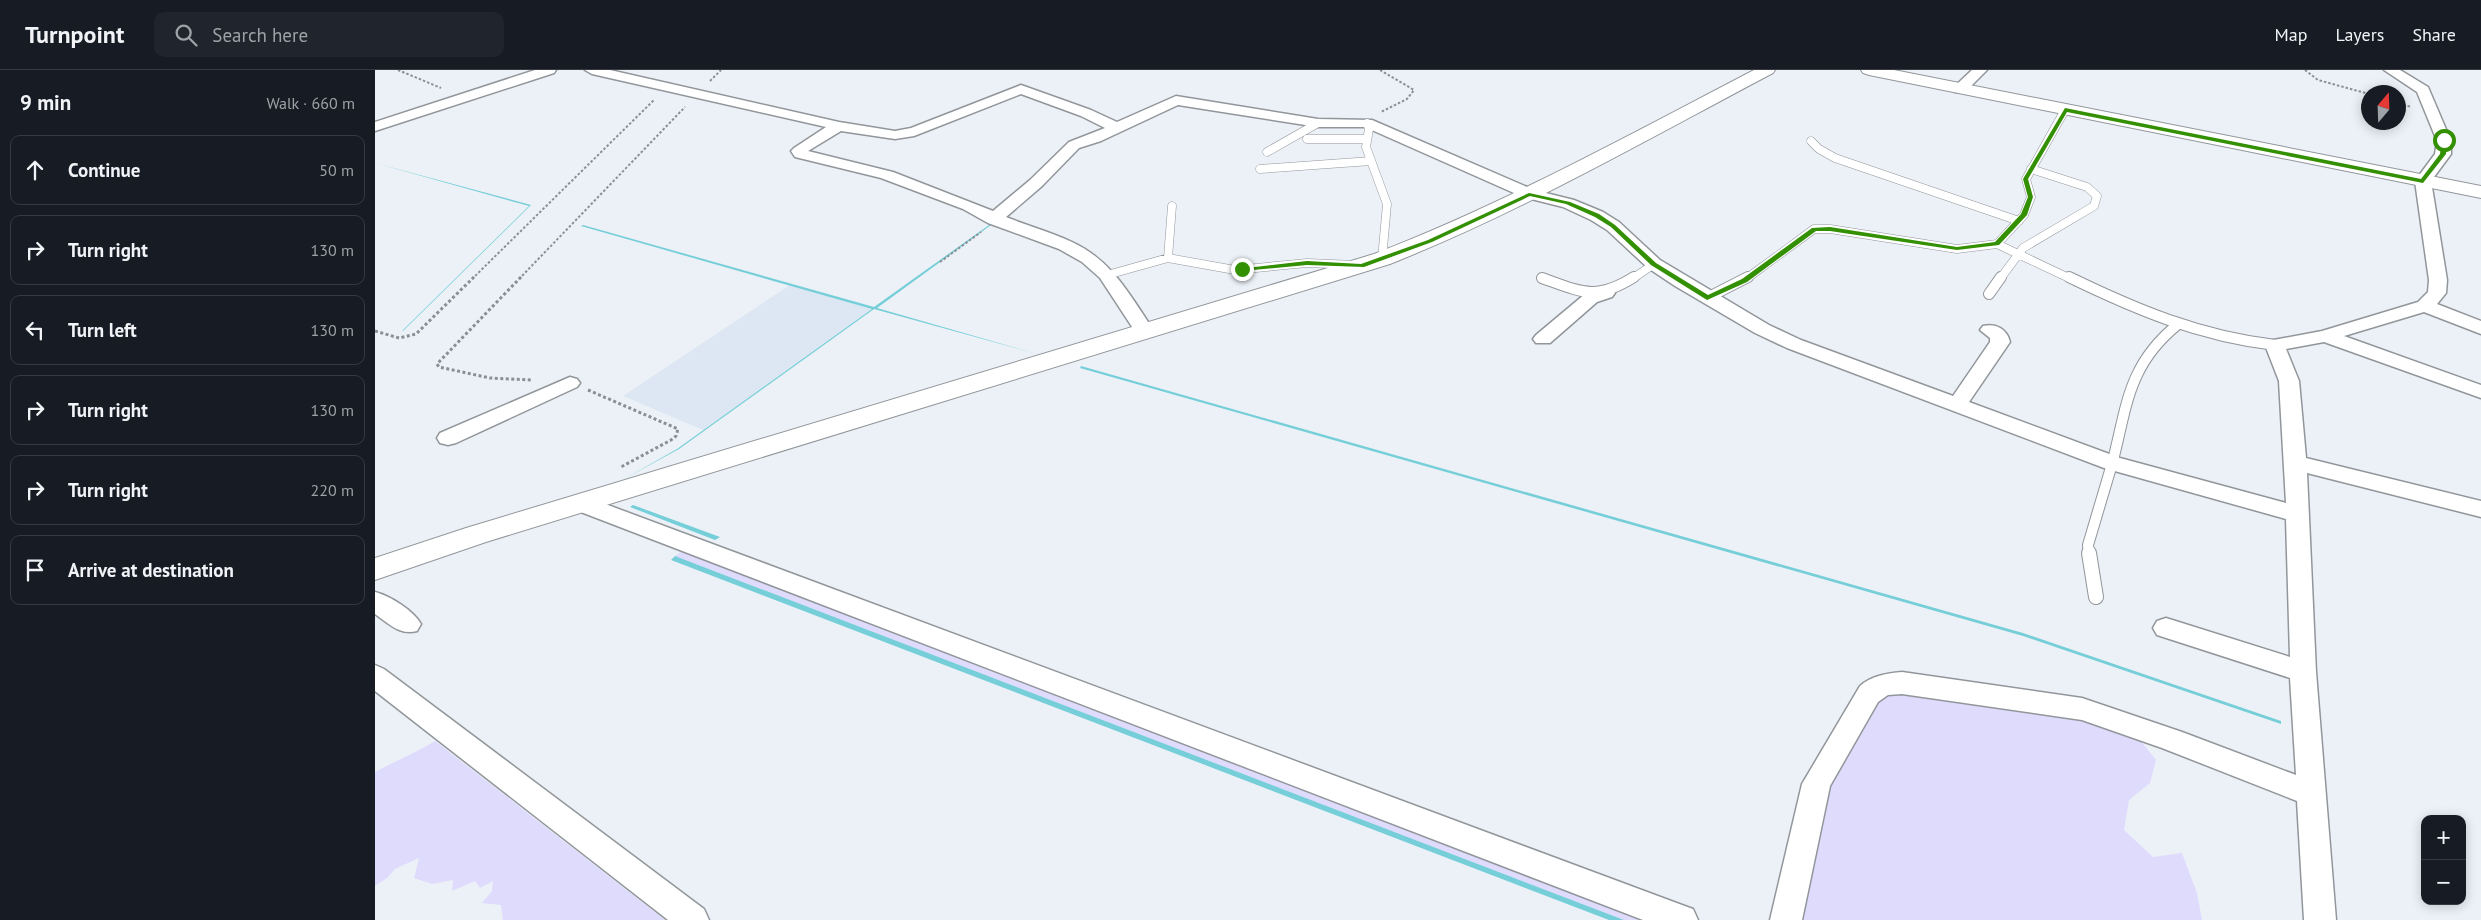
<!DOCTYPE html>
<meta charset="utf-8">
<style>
:root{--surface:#171b24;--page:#20242c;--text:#f1f3f6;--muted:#9ea1a6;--line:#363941}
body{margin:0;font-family:"PT Sans",sans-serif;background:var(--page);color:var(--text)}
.controls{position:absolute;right:15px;bottom:15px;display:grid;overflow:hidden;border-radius:10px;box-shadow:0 2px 12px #0003}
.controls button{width:45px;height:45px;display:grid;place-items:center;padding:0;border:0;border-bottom:1px solid var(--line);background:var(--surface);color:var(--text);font:25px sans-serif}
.compass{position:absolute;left:1986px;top:15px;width:45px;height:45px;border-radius:50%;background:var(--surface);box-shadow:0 2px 12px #0003;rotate:19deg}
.stop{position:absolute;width:15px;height:15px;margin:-11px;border:4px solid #339003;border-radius:50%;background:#fff}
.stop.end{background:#339003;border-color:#fff;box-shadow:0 1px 5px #0008}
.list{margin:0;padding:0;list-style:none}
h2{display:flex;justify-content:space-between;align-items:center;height:65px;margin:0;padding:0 20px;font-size:21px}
h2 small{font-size:16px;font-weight:400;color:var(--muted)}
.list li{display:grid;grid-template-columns:32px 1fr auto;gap:15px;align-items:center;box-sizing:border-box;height:70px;margin:0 10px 10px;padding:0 10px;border:1px solid var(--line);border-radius:10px}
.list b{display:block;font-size:19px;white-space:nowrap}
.list em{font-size:16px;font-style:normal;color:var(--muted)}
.icon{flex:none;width:28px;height:28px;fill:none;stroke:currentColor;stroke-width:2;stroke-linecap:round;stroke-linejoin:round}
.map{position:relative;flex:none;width:2106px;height:850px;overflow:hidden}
header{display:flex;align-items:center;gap:30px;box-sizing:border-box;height:70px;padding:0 25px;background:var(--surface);border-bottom:1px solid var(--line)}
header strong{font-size:24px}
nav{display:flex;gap:28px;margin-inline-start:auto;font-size:18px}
.search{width:350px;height:45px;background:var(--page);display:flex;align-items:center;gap:12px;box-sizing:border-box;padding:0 18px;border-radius:10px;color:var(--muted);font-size:19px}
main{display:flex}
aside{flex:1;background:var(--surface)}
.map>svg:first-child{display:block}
</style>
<header>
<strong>Turnpoint</strong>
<div class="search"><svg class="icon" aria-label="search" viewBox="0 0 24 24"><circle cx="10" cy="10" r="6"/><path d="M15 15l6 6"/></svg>Search here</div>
<nav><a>Map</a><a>Layers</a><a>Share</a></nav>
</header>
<main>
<aside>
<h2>9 min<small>Walk · 660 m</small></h2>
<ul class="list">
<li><svg class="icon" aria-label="ahead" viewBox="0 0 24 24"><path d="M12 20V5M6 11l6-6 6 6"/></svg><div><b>Continue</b></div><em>50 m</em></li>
<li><svg class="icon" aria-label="right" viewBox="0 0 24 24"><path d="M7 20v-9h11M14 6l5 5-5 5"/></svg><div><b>Turn right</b></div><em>130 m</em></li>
<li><svg class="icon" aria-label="left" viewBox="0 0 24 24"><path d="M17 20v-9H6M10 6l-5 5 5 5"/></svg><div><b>Turn left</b></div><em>130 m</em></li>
<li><svg class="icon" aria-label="right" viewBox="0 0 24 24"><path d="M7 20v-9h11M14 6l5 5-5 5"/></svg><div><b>Turn right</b></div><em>130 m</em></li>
<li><svg class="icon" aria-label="right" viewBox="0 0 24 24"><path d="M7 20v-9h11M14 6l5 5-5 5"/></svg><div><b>Turn right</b></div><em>220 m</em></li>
<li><svg class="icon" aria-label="arrive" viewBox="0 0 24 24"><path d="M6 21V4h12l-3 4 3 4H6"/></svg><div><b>Arrive at destination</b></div></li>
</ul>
</aside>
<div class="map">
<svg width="2106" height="850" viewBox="0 0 2106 850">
<rect width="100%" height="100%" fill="#ecf1f7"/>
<path fill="#dce7f3" d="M415,215L497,239L328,360L248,326Z"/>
<path fill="#dfdbfd" d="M309,480L1279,850H1249L300,486Z
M1516,621L1700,645L1762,666L1781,690L1775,713L1754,730L1749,760L1778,787L1807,783L1822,823L1827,850H1422L1448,725L1502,629Z
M60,671L290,850H128L126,835L107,833L117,821L118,811L105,818L100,811L77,821L78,810L57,814L39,808L44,788L20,799L12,808L0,816V702C20,691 41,683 60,671Z"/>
<path fill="#75ced8" d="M0,93L156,135L28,261H27L154,136Z
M208,155L499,237L614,155H616L502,238L662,284L499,239L304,379L249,409L302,379L497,239L206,156Z
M706,296L1648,563L1906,651V654L1648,566L705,298Z
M258,435L345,467L340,470L255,437Z
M300,486L1249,850H1234L296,490Z"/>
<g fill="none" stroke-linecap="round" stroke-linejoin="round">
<defs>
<path id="service-far2" d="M992,53L994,59L991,77L1012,134L1007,189
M932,69H990
M1436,71L1444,79L1460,88L1644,151
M892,82L943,53
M885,99L996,91
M1622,174L1696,209
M793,188L797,136
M732,205L793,188L860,200L932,193L981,195
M1257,209L1279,194
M1371,209L1439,159H1455L1582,179L1622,174L1649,145L1656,127L1651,109L1690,40
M1625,209L1648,178L1719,136L1722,126L1712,117L1656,99"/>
<path id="service-far1" d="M1694,207C1762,240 1824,266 1900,275
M1167,208C1206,222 1221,231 1259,207
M1614,224L1626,207
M1332,228L1373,207
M1714,485L1713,475C1721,448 1729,421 1737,394C1752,337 1752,296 1802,255"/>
<path id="service" d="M1714,483L1721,527"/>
<path id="minor" d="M160,0H181L179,3L0,61V52Z
M210,0H235L464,52L520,61L536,58L646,15L716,40L742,52L801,26L943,49L997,50L1159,120L1199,130L1228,142L1244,152L1285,190L1394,255L1426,270L1578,326L1615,272V268L1605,260L1608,256C1621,253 1632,259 1635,272L1594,332L1745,388L1911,433L1904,311L1890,275L1893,271L1947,261L2043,232L2053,222L2054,210L2040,111L2060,84L2062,71L2042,22L2009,0H2025L2053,17L2076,71V84L2056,111L2072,210L2071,223L2062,234L2106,251V264L2049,242L1969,266L2106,315V328L1949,272L1911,279L1924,311L1931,388L2106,431V447L1932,403L1941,602L1961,850H1929L1922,731L1787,678L1707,650L1527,624L1513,625L1503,632L1455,716L1427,850H1395L1427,714L1485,616C1496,606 1512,603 1527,602L1707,628L1807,662L1921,705L1915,608L1782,565L1778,558L1782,551L1791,548L1915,587L1911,449L1729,398L1412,278L1380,263L1300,216L1273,198L1232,160L1216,150L1188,137L1148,127L990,57H943L803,35L726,71L704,78L667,116L631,147C653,156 676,162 697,172C738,191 755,226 780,262L777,266H763L725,208L707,192L684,179L613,153L588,139L506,108L420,87L416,81L419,78L451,57L217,4ZM646,24L706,46L730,58L694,72L655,110L618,141L518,102L433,81L466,61L520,69L539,66Z
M1597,0H1612L1590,22H1580L1578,19L1580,16Z
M1231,218L1237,219L1240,223L1237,227L1222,232L1175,273H1161L1158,269L1161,265L1210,224Z
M195,307L202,309L205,313L202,317L81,373L73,375L65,373L62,368L65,363Z
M206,425L1307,835L1318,839L1323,850H1268L198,439L195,433L198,427Z
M0,522C15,526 38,540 46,554L42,561C25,566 13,553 0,544Z
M0,595L9,599L329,839L334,850H293L0,621Z"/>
<path id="tertiary" d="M1379,0H1400L1398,3C1271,70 1148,141 1015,194L111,472L0,510V488L91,458L999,184C1131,133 1254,65 1379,0Z
M1486,0H1519L2106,116V128L1494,5L1488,3Z"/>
</defs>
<use href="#service-far2" stroke="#91969b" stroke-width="9"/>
<use href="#service-far1" stroke="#91969b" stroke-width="12"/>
<use href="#service" stroke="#91969b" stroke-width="16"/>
<use href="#minor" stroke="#91969b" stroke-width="3"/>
<use href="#tertiary" stroke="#91969b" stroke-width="2"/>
<path stroke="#8b8f93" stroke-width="2" stroke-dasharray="2.5 2" stroke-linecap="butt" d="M23,0L66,18
M1005,0L1039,20L1032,29L1006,42
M1930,0L1943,10L1994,24
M335,11L346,0
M2024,33L2036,37
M565,192L606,162
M97,209L279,30
M144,209L310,37"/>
<path stroke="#8b8f93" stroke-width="3" stroke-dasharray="3 2.5" stroke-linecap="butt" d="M146,207L62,294L64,297L115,308L156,310
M0,261L24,268L41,264L99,207
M213,320L303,359L301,366L296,370L246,397"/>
<use href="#service-far2" stroke="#fff" stroke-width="8"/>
<use href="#service-far1" stroke="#fff" stroke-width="10"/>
<use href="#service" stroke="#fff" stroke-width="14"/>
<use href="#minor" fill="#fff" fill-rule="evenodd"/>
<use href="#tertiary" fill="#fff" fill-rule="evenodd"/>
</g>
<path fill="#339003" d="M1690,38L2046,109L2065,84L2067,70H2072L2071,84L2048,113L1692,42L1653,109L1658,127L1652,145L1624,175L1582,180L1455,161H1441L1372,212L1332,230L1276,195L1236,157L1220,147L1191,134L1155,126L1057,172L989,197L932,195L867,201L863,199L932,191L986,194L1053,170L1154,123L1195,132L1224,144L1240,155L1281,193L1333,225L1367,209L1437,158L1455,157L1582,177L1620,172L1646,144L1653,127L1648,109Z"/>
</svg>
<div class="controls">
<button>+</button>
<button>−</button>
</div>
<svg class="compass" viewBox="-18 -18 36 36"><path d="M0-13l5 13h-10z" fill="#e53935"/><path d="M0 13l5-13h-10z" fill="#9ea1a6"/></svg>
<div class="stop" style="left:2069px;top:70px"></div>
<div class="stop end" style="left:867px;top:199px"></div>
</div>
</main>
